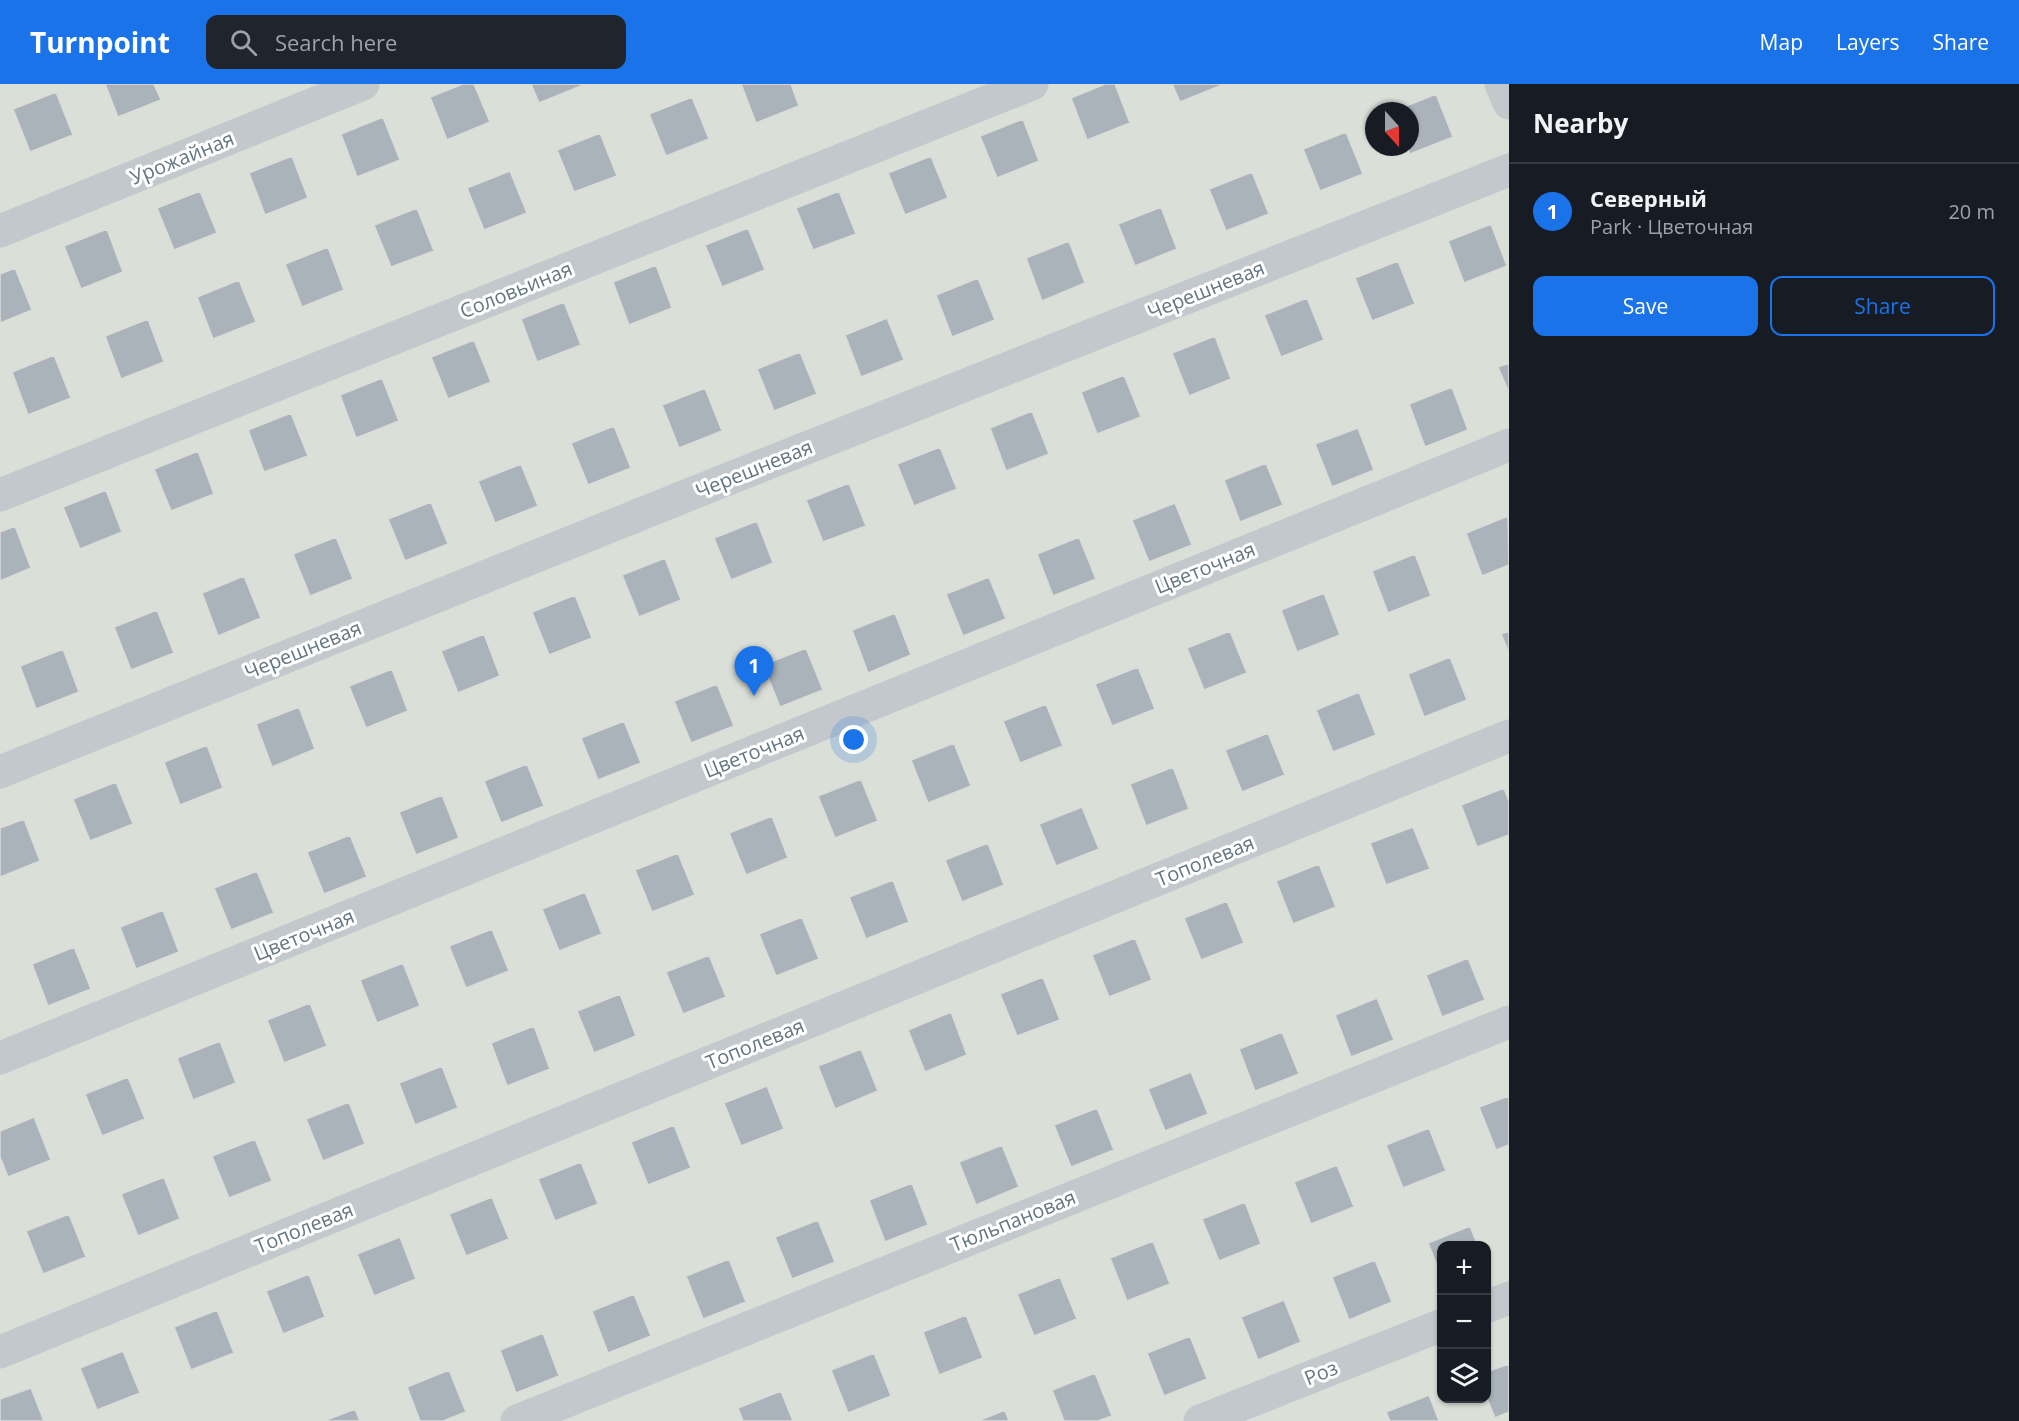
<!DOCTYPE html>
<meta charset="utf-8">
<style>
:root{--surface:#171b24;--page:#20242c;--text:#f1f3f6;--muted:#9ea1a6;--line:#363941;--accent:#1a73e8}
body{margin:0;font-family:"Open Sans",sans-serif;background:var(--page);color:var(--text)}
.controls{position:absolute;right:18px;bottom:18px;display:grid;overflow:hidden;border-radius:12px;box-shadow:0 2px 4px #0004}
.controls button{width:54px;height:54px;display:grid;place-items:center;padding:0;border:0;border-bottom:2px solid var(--line);background:var(--surface);color:var(--text);font:30px sans-serif}
.compass{position:absolute;left:1365px;top:18px;width:54px;height:54px;border-radius:50%;background:var(--surface);box-shadow:0 2px 4px #0004;rotate:159deg}
.you{position:absolute;left:854px;top:656px;width:21px;height:21px;margin:-15px;border:4px solid #fff;border-radius:50%;background:#1a73e8;box-shadow:0 0 0 9px #1a73e833}
.badge{display:grid;place-items:center;width:39px;height:39px;border-radius:50%;background:var(--accent);color:#fff;font-size:20px;font-weight:700}
.pin{position:absolute;translate:-50% -50px;filter:drop-shadow(0 2px 3px #0008)}
.pin::after{content:'';position:absolute;top:32px;width:21px;height:18px;background:inherit;clip-path:polygon(0 0,100% 0,50% 100%)}
.list{margin:0;padding:0;list-style:none}
h2{display:flex;justify-content:space-between;align-items:center;height:78px;margin:0;padding:0 24px;font-size:26px}
h2 small{font-size:20px;font-weight:400;color:var(--muted)}
.list li{display:grid;grid-template-columns:39px 1fr auto;gap:18px;align-items:center;box-sizing:border-box;height:96px;padding:0 24px;border-top:2px solid var(--line)}
.list b{display:block;font-size:22px;white-space:nowrap}
.list p{margin:0;font-size:20px;white-space:nowrap;color:var(--muted)}
.list em{font-size:20px;font-style:normal;color:var(--muted)}
.actions{display:flex;gap:12px;padding:18px 24px}
.actions a{flex:1;padding:14px 0;border:2px solid var(--accent);border-radius:12px;text-align:center;font-size:21px;color:var(--accent)}
.actions .main{background:var(--accent);color:#fff}
.icon{flex:none;width:33px;height:33px;fill:none;stroke:currentColor;stroke-width:2;stroke-linecap:round;stroke-linejoin:round}
.map{position:relative;flex:none;width:1509px;height:1337px;overflow:hidden}
header{display:flex;align-items:center;gap:36px;box-sizing:border-box;height:84px;padding:0 30px;background:var(--accent);color:#fff}
header strong{font-size:28px}
nav{display:flex;gap:33px;margin-inline-start:auto;font-size:21px}
.search{width:420px;height:54px;background:var(--page);display:flex;align-items:center;gap:15px;box-sizing:border-box;padding:0 21px;border-radius:12px;color:var(--muted);font-size:22px}
main{display:flex}
aside{flex:1;background:var(--surface)}
.map>svg:first-child{display:block}
</style>
<header>
<strong>Turnpoint</strong>
<div class="search"><svg class="icon" aria-label="search" viewBox="0 0 24 24"><circle cx="10" cy="10" r="6"/><path d="M15 15l6 6"/></svg>Search here</div>
<nav><a>Map</a><a>Layers</a><a>Share</a></nav>
</header>
<main>
<div class="map">
<svg width="1509" height="1337" viewBox="0 0 1509 1337">
<rect width="100%" height="100%" fill="#fafaf8"/>
<path fill="#dadfd7" fill-rule="evenodd" d="M0,0H1509V1337H0ZM1374,27H1410V63H1374ZM1442,1162H1486V1314H1442Z"/>
<path fill="#aab3b9" stroke="#dcdcda" stroke-width="1.5" d="M105,0H154L161,16L118,33Z
M463,0H474L490,38L447,56L430,13Z
M531,0H581V2L539,19Z
M741,0H791L799,22L756,39Z
M1105,0H1115L1130,39L1087,56L1071,14Z
M1172,0H1222V1L1180,18Z
M56,8L73,51L30,68L13,25Z
M1436,10L1453,53L1410,70L1407,63H1410V27H1394Z
M692,13L709,55L666,72L649,30Z
M383,33L400,76L357,93L341,50Z
M1023,35L1039,77L997,94L980,52Z
M1346,48L1363,90L1320,107L1303,65Z
M600,49L617,92L574,108L557,66Z
M292,72L308,114L265,131L249,89Z
M931,72L948,114L905,131L888,89Z
M510,87L527,129L484,146L467,104Z
M1252,88L1269,130L1226,147L1209,105Z
M200,107L217,149L174,166L157,124Z
M839,107L856,150L813,166L796,124Z
M1161,123L1177,165L1135,182L1118,140Z
M417,124L434,167L391,183L374,141Z
M1491,140L1507,182L1464,199L1448,157Z
M748,144L765,186L722,203L705,161Z
M107,145L123,188L81,205L64,162Z
M1069,157L1085,199L1042,217L1026,174Z
M328,163L344,206L302,223L285,180Z
M1398,177L1415,220L1372,237L1355,194Z
M656,181L672,224L629,241L613,198Z
M15,184L32,226L0,239V190Z
M978,194L995,236L952,253L936,211Z
M239,196L256,238L213,255L197,213Z
M1307,214L1324,256L1281,273L1264,231Z
M564,218L581,261L537,278L521,235Z
M887,234L904,276L861,293L845,251Z
M148,235L164,278L121,295L105,252Z
M1215,252L1231,295L1189,312L1172,269Z
M474,256L491,298L448,315L431,273Z
M800,268L817,310L774,327L757,285Z
M54,271L71,314L28,331L12,288Z
M1509,279V309L1498,283Z
M1124,291L1141,333L1097,350L1081,308Z
M382,294L399,337L356,354L340,311Z
M1452,303L1468,346L1425,363L1409,320Z
M705,304L722,347L679,364L662,321Z
M1032,327L1049,370L1006,387L990,344Z
M291,329L308,372L264,388L248,346Z
M614,342L631,384L588,401L571,359Z
M1358,344L1374,386L1332,403L1315,360Z
M940,363L957,405L914,422L897,380Z
M198,367L214,410L171,427L154,385Z
M1266,379L1283,421L1240,438L1224,396Z
M521,380L538,422L495,439L478,397Z
M849,399L866,442L823,458L806,416Z
M106,406L122,448L80,465L63,423Z
M431,418L448,460L405,477L388,435Z
M1175,419L1192,461L1149,478L1132,436Z
M1508,432L1509,481L1482,492L1466,449Z
M757,437L773,479L731,496L714,454Z
M15,442L31,484L0,497V448Z
M336,453L353,495L310,512L293,470Z
M1079,453L1096,495L1053,512L1037,470Z
M1415,470L1431,512L1388,529L1372,487Z
M665,474L681,516L639,533L622,491Z
M244,492L261,534L218,552L202,509Z
M989,493L1006,535L963,552L946,510Z
M1324,509L1340,551L1297,568L1281,526Z
M575,511L592,554L549,571L532,528Z
M157,526L174,569L131,586L114,543Z
M895,529L911,571L868,589L852,546Z
M1230,547L1247,589L1204,606L1187,564Z
M1509,547V569L1501,550Z
M484,550L500,592L458,609L441,567Z
M806,564L823,606L780,623L763,581Z
M63,565L79,608L36,625L20,582Z
M1450,573L1467,616L1424,633L1408,590Z
M1138,583L1155,625L1112,642L1095,600Z
M392,585L408,627L366,644L349,602Z
M717,600L734,642L691,659L674,617Z
M1359,608L1376,651L1333,668L1316,626Z
M1046,620L1063,662L1020,679L1003,637Z
M299,623L315,665L272,683L256,640Z
M624,637L641,679L598,696L581,654Z
M1268,649L1285,691L1242,708L1225,666Z
M954,659L971,702L928,719L911,676Z
M207,661L223,704L180,721L164,678Z
M527,680L544,722L501,739L484,697Z
M1173,683L1189,725L1146,742L1130,700Z
M861,695L878,737L835,754L818,712Z
M116,698L133,740L90,757L73,715Z
M1504,704L1509,717V751L1477,763L1461,721Z
M442,711L459,754L416,771L399,728Z
M1082,723L1099,765L1056,782L1039,740Z
M772,732L788,774L746,791L729,749Z
M24,735L40,777L0,793V744Z
M1413,743L1430,785L1386,801L1370,759Z
M350,751L367,793L324,810L307,768Z
M988,759L1004,801L962,818L945,776Z
M678,769L695,811L652,828L635,786Z
M1319,780L1336,823L1293,840L1276,797Z
M257,787L274,829L231,846L214,804Z
M893,796L909,838L866,855L849,813Z
M585,808L602,850L559,867L542,825Z
M1227,817L1244,859L1201,876L1184,834Z
M163,826L179,868L136,885L120,843Z
M802,833L819,875L776,892L759,850Z
M492,845L509,887L466,904L449,862Z
M1135,854L1152,896L1109,913L1092,871Z
M74,863L91,905L48,922L32,880Z
M709,871L726,913L683,930L666,888Z
M1468,874L1485,916L1442,933L1426,891Z
M403,879L420,922L377,939L360,896Z
M1043,893L1060,936L1017,952L1000,910Z
M620,910L636,952L594,969L577,927Z
M1377,914L1394,956L1351,973L1335,931Z
M310,919L327,962L284,979L267,936Z
M951,928L967,971L925,988L908,946Z
M534,942L550,985L507,1002L491,959Z
M1282,948L1299,990L1255,1007L1239,965Z
M220,957L236,999L193,1016L177,974Z
M861,965L878,1007L835,1025L818,982Z
M442,982L458,1024L415,1041L399,999Z
M1191,988L1208,1030L1165,1047L1148,1005Z
M128,993L145,1035L102,1052L85,1010Z
M767,1002L784,1045L741,1062L724,1019Z
M1509,1012V1061L1496,1066L1479,1023Z
M349,1018L365,1060L323,1077L306,1035Z
M1097,1024L1114,1066L1071,1083L1054,1041Z
M34,1033L51,1076L8,1093L0,1073V1047Z
M674,1041L691,1084L648,1101L631,1058Z
M1429,1044L1446,1087L1403,1104L1386,1061Z
M255,1055L272,1097L229,1114L212,1072Z
M1002,1061L1019,1103L976,1121L959,1078Z
M581,1078L598,1120L555,1137L538,1095Z
M1337,1081L1354,1123L1311,1140L1294,1098Z
M164,1093L180,1135L138,1152L121,1110Z
M912,1099L928,1141L885,1158L869,1116Z
M492,1113L509,1155L466,1172L449,1130Z
M1245,1118L1261,1160L1219,1177L1202,1135Z
M69,1130L86,1173L43,1190L26,1147Z
M818,1136L835,1178L792,1195L775,1153Z
M1470,1142L1478,1162H1442V1194L1428,1159Z
M400,1153L416,1195L374,1212L357,1170Z
M1153,1157L1170,1200L1127,1217L1110,1174Z
M729,1175L746,1218L703,1235L686,1192Z
M1375,1176L1392,1218L1349,1236L1332,1193Z
M309,1190L325,1233L283,1250L266,1207Z
M1060,1193L1077,1235L1034,1252L1017,1210Z
M634,1210L651,1252L608,1269L592,1227Z
M1284,1216L1301,1258L1258,1276L1241,1233Z
M217,1226L234,1269L191,1286L174,1243Z
M966,1231L983,1274L939,1291L923,1248Z
M543,1249L559,1292L516,1309L500,1266Z
M1190,1252L1207,1295L1164,1312L1147,1269Z
M123,1267L140,1309L97,1326L80,1284Z
M874,1269L891,1312L848,1329L831,1286Z
M1509,1280V1328L1495,1334L1486,1312V1288Z
M449,1286L466,1328L443,1337H420L407,1303Z
M1095,1289L1112,1332L1098,1337H1064L1052,1306Z
M31,1304L44,1337H0V1315Z
M781,1307L793,1337H743L738,1324Z
M1429,1311L1439,1337H1390L1386,1328Z
M355,1325L360,1337H324Z
M1005,1326L1009,1337H978Z"/>
<g fill="none" stroke-linecap="round" stroke-linejoin="round">
<path stroke="#c3c8cc" stroke-width="33" d="M1501,0L1509,19
M0,147L363,0
M0,411L1032,0
M0,688L718,399L1509,86
M0,974L1509,361
M1486,1223L1509,1214
M0,1268L1509,652
M517,1337L1509,938
M1200,1337L1442,1241"/>
</g>
<g text-anchor="middle" stroke-width="6" stroke-linejoin="round" paint-order="stroke">
<g font-size="20" fill="#657683" stroke="#fff">
<text transform="translate(182 74) rotate(-22)" y="7">Урожайная</text>
<text transform="translate(516 206) rotate(-22)" y="7">Соловьиная</text>
<text transform="translate(1206 206) rotate(-22)" y="7">Черешневая</text>
<text transform="translate(754 385) rotate(-22)" y="7">Черешневая</text>
<text transform="translate(1205 484) rotate(-22)" y="7">Цветочная</text>
<text transform="translate(303 566) rotate(-22)" y="7">Черешневая</text>
<text transform="translate(754 668) rotate(-22)" y="7">Цветочная</text>
<text transform="translate(1205 777) rotate(-22)" y="7">Тополевая</text>
<text transform="translate(304 851) rotate(-22)" y="7">Цветочная</text>
<text transform="translate(755 960) rotate(-22)" y="7">Тополевая</text>
<text transform="translate(1013 1137) rotate(-22)" y="7">Тюльпановая</text>
<text transform="translate(304 1144) rotate(-22)" y="7">Тополевая</text>
<text transform="translate(1321 1289) rotate(-22)" y="7">Роз</text>
</g>
</g>
</svg>
<div class="controls">
<button>+</button>
<button>−</button>
<button><svg class="icon" aria-label="layers" viewBox="0 0 24 24"><path d="M12 4l9 5-9 5-9-5zM3 14l9 5 9-5"/></svg></button>
</div>
<svg class="compass" viewBox="-18 -18 36 36"><path d="M0-13l5 13h-10z" fill="#e53935"/><path d="M0 13l5-13h-10z" fill="#9ea1a6"/></svg>
<div class="you"></div>
<div class="pin badge" style="left:754px;top:612px">1</div>
</div>
<aside>
<h2>Nearby<small></small></h2>
<ul class="list">
<li><span class="badge">1</span><div><b>Северный</b><p>Park · Цветочная</p></div><em>20 m</em></li>
</ul>
<div class="actions"><a class="main">Save</a><a>Share</a></div>
</aside>
</main>
